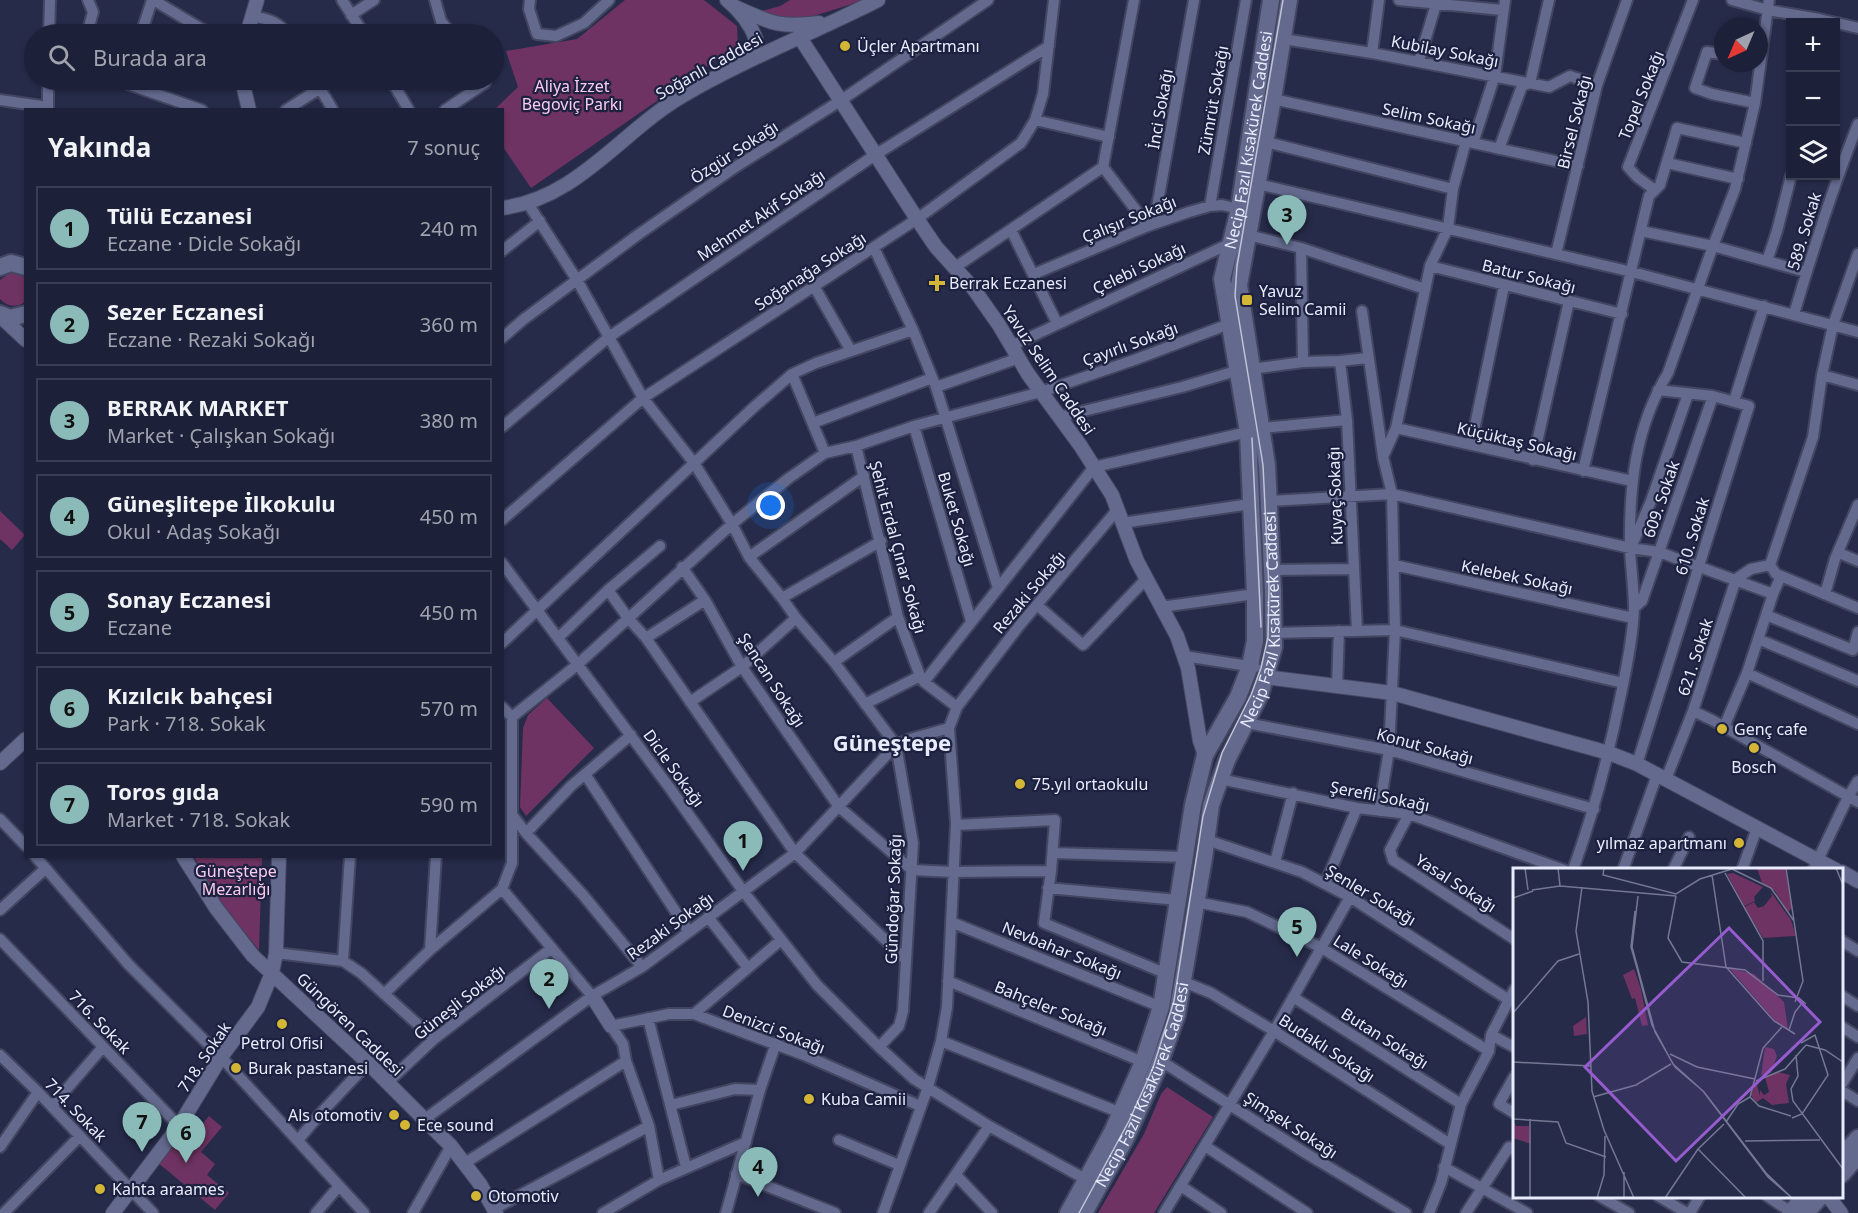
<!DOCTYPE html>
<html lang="tr">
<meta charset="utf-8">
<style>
:root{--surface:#1c2038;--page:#292d43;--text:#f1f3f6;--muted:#a0a3ae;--line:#3a3e53;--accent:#8bbbb9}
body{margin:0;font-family:"Noto Sans",sans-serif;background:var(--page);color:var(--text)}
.controls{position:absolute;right:18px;top:18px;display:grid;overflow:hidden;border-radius:0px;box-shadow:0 2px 4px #0004}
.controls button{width:54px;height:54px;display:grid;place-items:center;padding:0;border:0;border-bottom:2px solid var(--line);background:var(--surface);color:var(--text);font:30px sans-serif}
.compass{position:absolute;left:1714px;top:18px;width:54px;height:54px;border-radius:50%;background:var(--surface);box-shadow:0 2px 4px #0004;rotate:224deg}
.you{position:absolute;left:771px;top:506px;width:21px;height:21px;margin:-15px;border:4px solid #fff;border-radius:50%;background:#1a73e8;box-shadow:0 0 0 9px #1a73e833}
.badge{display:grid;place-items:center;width:39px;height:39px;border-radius:50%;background:var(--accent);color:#111;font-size:20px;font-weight:700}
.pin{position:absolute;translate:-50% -50px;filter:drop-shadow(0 2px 3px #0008)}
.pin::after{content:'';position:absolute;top:32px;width:21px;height:18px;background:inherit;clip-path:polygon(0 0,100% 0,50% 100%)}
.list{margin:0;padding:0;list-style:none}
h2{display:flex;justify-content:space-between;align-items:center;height:78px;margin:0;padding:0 24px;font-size:26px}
h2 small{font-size:20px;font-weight:400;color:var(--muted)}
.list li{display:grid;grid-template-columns:39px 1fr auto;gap:18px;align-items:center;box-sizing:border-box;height:84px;margin:0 12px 12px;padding:0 12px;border:2px solid var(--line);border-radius:0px}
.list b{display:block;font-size:22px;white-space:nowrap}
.list p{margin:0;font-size:20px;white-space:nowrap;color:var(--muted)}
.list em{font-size:20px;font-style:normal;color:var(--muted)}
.icon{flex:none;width:33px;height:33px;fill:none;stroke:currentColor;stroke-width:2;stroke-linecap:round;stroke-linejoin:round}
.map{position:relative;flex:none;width:1858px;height:1213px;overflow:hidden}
.search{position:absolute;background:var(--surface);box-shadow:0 2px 4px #0004;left:24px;top:24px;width:480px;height:66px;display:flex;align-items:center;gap:15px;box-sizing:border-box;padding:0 21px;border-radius:33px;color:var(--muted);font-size:22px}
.panel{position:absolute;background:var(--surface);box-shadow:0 2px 4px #0004;left:24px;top:108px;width:480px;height:750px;border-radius:0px}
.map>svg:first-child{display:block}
</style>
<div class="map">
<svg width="1858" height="1213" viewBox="0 0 1858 1213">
<rect width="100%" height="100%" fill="#262b4a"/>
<path fill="#6e3362" d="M625,0H704L737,26L738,45L531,188L503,147L502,110L495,109L518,87L506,51L577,39Z
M790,0H865L804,19L785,21L755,13L780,6Z
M11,272H17L25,276V302C16,308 8,307 0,299V280Z
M0,511L25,535L12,550L0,539Z
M547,698L594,748L526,816L520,807L523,728L528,715Z
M194,857H262L259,950L226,910Z
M1167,1087L1213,1117L1154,1213H1098L1144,1134L1161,1094Z
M209,1116L222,1127L201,1152L215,1164L207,1175L229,1193L215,1210L157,1162L179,1136L187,1142Z"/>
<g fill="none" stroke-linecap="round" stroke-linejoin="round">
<defs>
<path id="minor" d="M157,0L160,4L210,34
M342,0L364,34
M435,0L441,21L451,34
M530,0L529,9L537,34L556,36L584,23L609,0
M1399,0L1502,10
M1732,0L1768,10L1819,19L1818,22
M351,15L374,0
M252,16C267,19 278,21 287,34
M1819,19L1858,28
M49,34L50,0
M87,34L93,12L88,0
M141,34L152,0
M1283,39L1372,53L1549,87L1570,76L1597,85
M1372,53L1379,0
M1723,54L1707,52L1695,88L1712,94L1755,103
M1419,61L1436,4
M116,80L202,110
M315,80L333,110
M391,80L409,110
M1273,99L1578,166
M0,100L48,107
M48,110V80
M286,110L333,80
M445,110L485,83L486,80
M1035,120L1109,137
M1266,142L1453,189
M1473,143L1495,75L1505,0
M1499,149L1522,86L1530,83L1549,0
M1667,163L1738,179
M1103,167L1148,226
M1258,184L1632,272L1858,332
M1655,190L1637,177L1628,167L1693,0
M527,202L577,280L643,398L694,463L732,524L749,557L782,598L796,618L834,662L896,745L913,843L903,1011L899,1026L879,1047
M1210,206L1246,0
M1154,224L1194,0
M1011,230L1057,323
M1641,231L1713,246L1806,272
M874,248L913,330L936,387L998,588
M1301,248L1303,362
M502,251L540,221
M1556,254L1597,85L1627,0
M1858,254L1833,325L1822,375L1813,437L1770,565L1776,574L1781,576L1858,608
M1767,261L1777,231L1791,176
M1430,266L1622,314
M954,268L1103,167L1134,0
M1034,274L1148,226L1189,212L1210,206L1222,205L1239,209
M814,286L851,351
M1362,311L1383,456
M1794,314C1813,250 1833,186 1858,124
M502,338L524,319L639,234L737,166L840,101L988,0
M1011,346L1248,235L1301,248L1425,289
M1340,361L1347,420L1357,630
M1252,369L1303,362L1340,361L1368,358
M792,374L825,453
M1822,375L1858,385
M936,387L1019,358
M1734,401L1764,306
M1059,417L1182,387L1236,371
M813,423L932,378
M914,426L971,621
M502,427L609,337L875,155L1049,46
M1262,428L1347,420
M1396,428L1632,481
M1471,445L1504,286
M856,446L898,617L920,676L924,682L957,707
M1533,460L1569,301
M1583,471L1649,196L1660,185L1677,128L1746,143
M1269,501L1392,494L1630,548L1659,552L1773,594
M502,520L643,398L917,219L1021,143L1035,120L1043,94L1054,0
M1122,523L1250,504
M1633,543L1651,501L1688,394
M1839,553L1858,561
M749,557L864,476
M502,563L669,787L743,891L817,985L879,1047L914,1079L989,1126L1087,1180
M1394,565L1633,618
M682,567L705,600L742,667L839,807L912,870L953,872L1051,871
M1272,570L1353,569
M608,590L628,618L646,638L795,853L906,960
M1825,594L1835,559L1858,505
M782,598L881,541
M1037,605L1083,645L1146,579
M1161,607L1255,594
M1634,608L1642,601L1713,396
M1766,615L1853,650L1858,632
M1273,633L1395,630L1623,683
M558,638L608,590L660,546
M646,638L705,600
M1758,639L1858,681
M502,643L754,407L792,374L816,363L913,330
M1184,656L1255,667
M834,662L898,617
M1747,673L1858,724
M924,682L1094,467L1248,432
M1337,686L1339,631
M690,702L742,667L796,618
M865,704L920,676
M502,707L512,717
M1693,711L1712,720L1858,802
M512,717L577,665L732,524L789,478L825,453L856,446L914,426L1041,392L1134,360L1229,324
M1246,723L1389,750L1594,809
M1724,727L1747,673L1773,594L1781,576
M1637,764L1749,406L1713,396L1658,390
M585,774L689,932
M1220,779L1357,808L1409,814L1564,870
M1666,779L1693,711L1736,579L1751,569L1770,565
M1379,811L1389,750L1395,630L1392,494L1383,457L1396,428L1430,266L1448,228L1453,189L1466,141
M1409,814L1390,850L1393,860L1514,939
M513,816L526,833L571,786L631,735
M0,819L26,846
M956,825L1055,820L1051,871L1044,923L1167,974
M526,833L583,895L642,967
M1207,840L1302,872L1350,897L1509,1000
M1053,853L1185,857
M35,856L129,965L221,1057L364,1213
M1275,862L1293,793
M1573,870C1594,812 1609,754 1621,694C1627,666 1633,637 1634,608C1634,589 1631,569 1630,549C1629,486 1635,428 1668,373L1713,246L1735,189L1755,103L1769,0
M1623,870L1657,775
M1673,870L1689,837
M1742,870L1757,828
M1813,870L1848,797L1858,781
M1325,884L1357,808
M1048,888L1178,900
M502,889L592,996
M1196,902L1247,912L1320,947L1489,1051
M0,910L45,869
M708,917L748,968
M951,922L1161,1007
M0,939L179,1126
M1842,941L1858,951
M430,950L436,856
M276,953L343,961L361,973L434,1039
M343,961L350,856
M948,981L1143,1062
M1184,982L1211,993L1274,1031L1450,1144
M384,994L430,950L502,889L512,863V717
M1842,996L1858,1006
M1293,997L1461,1104
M694,1014L781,940
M648,1018L686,1167
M1842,1027L1858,1037
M1491,1035L1514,1047
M941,1041L1121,1113
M0,1055L38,1092L153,1213
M1161,1061L1307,1154L1406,1213
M1514,1077L1499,1104L1514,1113
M388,1082L434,1039L552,948
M1842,1084L1858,1058
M1842,1091L1858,1101
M671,1105L735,1089L760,1090
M52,1106L103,1047
M425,1119L592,996L642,967L795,853L896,745L910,739L949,728
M298,1140L322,1112L368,1063
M839,1140L899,1165
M1205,1146L1307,1213
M0,1147L38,1092
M465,1163L626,1061
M1444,1167L1527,1213
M736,1174L835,1213
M956,1175L992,1213
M659,1180L649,1126L626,1061L623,1044L611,1026L669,1014H694L804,1055L920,1106
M1181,1186L1221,1213
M1599,1196L1629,1213
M1658,1196L1687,1213
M1767,1196L1791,1212
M494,1209L649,1126
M4,1213L80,1136
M316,1213L339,1186
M413,1213L451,1146
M603,1213L659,1180L746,1142
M726,1213L760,1090L776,1043
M883,1213L928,1087L941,1041L947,1007L956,823L949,728L957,707L1019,626L1118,509
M929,1213L989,1126
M1164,1213L1274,1031L1350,897
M1429,1213L1441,1183L1461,1104L1489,1051L1491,1035L1514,990
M1466,1213L1509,1147L1514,1150
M1690,1213L1700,1196"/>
<path id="tertiary" d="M727,0C740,11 750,23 756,39L751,50L740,63
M735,7C771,23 779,28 819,23
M247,34L257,0
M799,36L917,219L936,247L973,288L999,325L1028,374L1080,445L1112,495L1137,561L1177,636L1188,668L1200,741L1205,755
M242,80L249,110
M502,208C577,199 621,132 682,96C745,59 813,33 878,0
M0,316L26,340
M1265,677L1392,693L1609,753L1637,764L1836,870
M0,763L26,739
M183,856L216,908L253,956L368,1063L451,1146L480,1184L496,1213
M1842,872L1858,881
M592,996L611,1026
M1828,1196L1841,1213
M113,1213L179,1126L221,1057L258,1007L272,973L276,953L279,856"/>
<g id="secondary">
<path d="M0,267L11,263L26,267"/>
<path d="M0,314L10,318L26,314"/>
<path d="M1842,1156L1858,1138"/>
<path d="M1842,1174L1858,1156"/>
<path id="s1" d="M1068,1213L1112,1132L1143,1062L1161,1007L1193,805L1205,755L1238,697L1250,666L1255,641V594L1248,432L1222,279L1239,209L1271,0"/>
<path id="s2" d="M1084,1213L1126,1138L1158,1068L1177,1015L1204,858L1211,805L1227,760L1260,695L1274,647L1273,591L1267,465L1239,285L1273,99L1289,0"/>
<path d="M1790,1213L1805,1196"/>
<path d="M1806,1213L1821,1196"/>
</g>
</defs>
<use href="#minor" stroke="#434660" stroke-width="14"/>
<use href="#tertiary" stroke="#434660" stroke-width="16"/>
<use href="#secondary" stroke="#434660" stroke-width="20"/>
<use href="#minor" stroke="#636a8e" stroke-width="10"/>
<use href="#tertiary" stroke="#636a8e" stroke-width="14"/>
<use href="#secondary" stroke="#636a8e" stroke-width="16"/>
<path stroke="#bfc3d7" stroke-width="1.5" d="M1252,438L1261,627
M1079,1213L1129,1121L1153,1068L1174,1001L1203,816L1222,753L1251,695L1261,668L1268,637L1269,588L1263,465L1235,296L1237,266L1283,0"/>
</g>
<g fill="#d3b635" stroke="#1c213f" stroke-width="2">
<circle cx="845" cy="46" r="6"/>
<path d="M934 274h6v6h6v6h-6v6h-6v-6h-6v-6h6z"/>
<rect x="1241" y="294" width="12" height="12" rx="3"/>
<circle cx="1722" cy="729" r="6"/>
<circle cx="1754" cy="748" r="6"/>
<circle cx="1020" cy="784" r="6"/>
<circle cx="1739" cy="843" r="6"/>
<circle cx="282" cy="1024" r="6"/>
<circle cx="236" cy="1068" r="6"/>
<circle cx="809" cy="1099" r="6"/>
<circle cx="394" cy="1115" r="6"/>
<circle cx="405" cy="1125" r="6"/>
<circle cx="100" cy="1189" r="6"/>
<circle cx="476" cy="1196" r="6"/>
</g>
<g text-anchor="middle" stroke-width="4.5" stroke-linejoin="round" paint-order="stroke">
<g font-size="16" fill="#e8ecfd" stroke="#1c213f" text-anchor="start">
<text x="857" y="52">Üçler Apartmanı</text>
<text x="949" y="289">Berrak Eczanesi</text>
<text x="1259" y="297">Yavuz<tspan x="1259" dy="18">Selim Camii</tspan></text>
<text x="1734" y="735">Genç cafe</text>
<text x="1754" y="773" text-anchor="middle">Bosch</text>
<text x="1032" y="790">75.yıl ortaokulu</text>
<text x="1727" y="849" text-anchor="end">yılmaz apartmanı</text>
<text x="282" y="1049" text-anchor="middle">Petrol Ofisi</text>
<text x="248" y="1074">Burak pastanesi</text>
<text x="821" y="1105">Kuba Camii</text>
<text x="382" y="1121" text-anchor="end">Als otomotiv</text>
<text x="417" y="1131">Ece sound</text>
<text x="112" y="1195">Kahta araames</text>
<text x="488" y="1202">Otomotiv</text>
</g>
<g font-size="16" fill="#e8ecfd" stroke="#1c213f">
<text transform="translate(1445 51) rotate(11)" y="6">Kubilay Sokağı</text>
<text transform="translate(709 66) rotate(-29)" y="6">Soğanlı Caddesi</text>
<text transform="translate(1641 95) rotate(-68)" y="6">Topel Sokağı</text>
<text transform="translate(1213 100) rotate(-80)" y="6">Zümrüt Sokağı</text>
<text transform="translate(1160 109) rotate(-80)" y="6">İnci Sokağı</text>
<text transform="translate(1429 118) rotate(12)" y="6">Selim Sokağı</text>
<text transform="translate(1574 122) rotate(-76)" y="6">Birsel Sokağı</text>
<text dy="6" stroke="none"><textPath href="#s1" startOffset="1114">Necip Fazıl Kısakürek Caddesi</textPath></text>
<text transform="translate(734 152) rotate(-33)" y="6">Özgür Sokağı</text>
<text transform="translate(761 215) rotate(-34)" y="6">Mehmet Akif Sokağı</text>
<text transform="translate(1129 219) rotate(-22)" y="6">Çalışır Sokağı</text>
<text transform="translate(1804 231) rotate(-73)" y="6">589. Sokak</text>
<text transform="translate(1139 268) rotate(-25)" y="6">Çelebi Sokağı</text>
<text transform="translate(810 271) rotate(-33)" y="6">Soğanağa Sokağı</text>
<text transform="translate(1529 276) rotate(14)" y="6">Batur Sokağı</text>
<text transform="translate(1130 344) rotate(-20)" y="6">Çayırlı Sokağı</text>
<text transform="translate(1049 370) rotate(56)" y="6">Yavuz Selim Caddesi</text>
<text transform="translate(1517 441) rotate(13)" y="6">Küçüktaş Sokağı</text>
<text transform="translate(1335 496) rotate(-92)" y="6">Kuyaç Sokağı</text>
<text transform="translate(1661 499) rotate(-71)" y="6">609. Sokak</text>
<text transform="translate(957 519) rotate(74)" y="6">Buket Sokağı</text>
<text transform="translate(1692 536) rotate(-73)" y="6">610. Sokak</text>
<text transform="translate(898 547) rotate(75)" y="6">Şehit Erdal Çınar Sokağı</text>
<text transform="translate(1517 577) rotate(12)" y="6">Kelebek Sokağı</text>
<text transform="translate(1029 592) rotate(-50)" y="6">Rezaki Sokağı</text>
<text dy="6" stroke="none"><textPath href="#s2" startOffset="628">Necip Fazıl Kısakürek Caddesi</textPath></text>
<text transform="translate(1695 657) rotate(-72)" y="6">621. Sokak</text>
<text transform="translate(772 680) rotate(57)" y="6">Şencan Sokağı</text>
<text transform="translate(1425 746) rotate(15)" y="6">Konut Sokağı</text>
<text transform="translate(674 768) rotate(54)" y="6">Dicle Sokağı</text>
<text transform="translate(1380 796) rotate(11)" y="6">Şerefli Sokağı</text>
<text transform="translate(1456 883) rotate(33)" y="6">Yasal Sokağı</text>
<text transform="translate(1371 895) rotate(31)" y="6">Şenler Sokağı</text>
<text transform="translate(893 899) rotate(-88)" y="6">Gündoğar Sokağı</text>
<text transform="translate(670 926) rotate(-36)" y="6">Rezaki Sokağı</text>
<text transform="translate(1062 950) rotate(22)" y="6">Nevbahar Sokağı</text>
<text transform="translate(1371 961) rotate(32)" y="6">Lale Sokağı</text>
<text transform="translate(459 1002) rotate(-38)" y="6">Güneşli Sokağı</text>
<text transform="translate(1051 1008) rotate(22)" y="6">Bahçeler Sokağı</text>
<text transform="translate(100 1022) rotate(46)" y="6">716. Sokak</text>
<text transform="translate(350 1024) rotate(44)" y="6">Güngören Caddesi</text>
<text transform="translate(774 1029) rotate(21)" y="6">Denizci Sokağı</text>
<text transform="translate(1385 1038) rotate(32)" y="6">Butan Sokağı</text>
<text transform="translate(1327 1048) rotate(33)" y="6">Budaklı Sokağı</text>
<text transform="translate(204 1057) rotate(-56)" y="6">718. Sokak</text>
<text dy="6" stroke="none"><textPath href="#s2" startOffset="142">Necip Fazıl Kısakürek Caddesi</textPath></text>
<text transform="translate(76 1110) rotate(46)" y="6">714. Sokak</text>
<text transform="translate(1291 1125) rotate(33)" y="6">Şimşek Sokağı</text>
</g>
<g font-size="16" fill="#fbccef" stroke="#1c213f">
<text x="572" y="92">Aliya İzzet<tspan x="572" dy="18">Begoviç Parkı</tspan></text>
<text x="236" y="877">Güneştepe<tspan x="236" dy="18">Mezarlığı</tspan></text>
</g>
<g font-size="22" font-weight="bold" fill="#e8ecfd" stroke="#1c213f">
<text x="892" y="751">Güneştepe</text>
</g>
</g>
<g transform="translate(1513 868)">
<rect width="330" height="330" fill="#262b4a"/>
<path d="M244,0H272L279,39L275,45L262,23L249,15ZM220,5L250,19L241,29L242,33L231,38L214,6ZM257,23L278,52L283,68L250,70L231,39L241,34L245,40L251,38L259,28ZM216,100L241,106L271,134L275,161L264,155ZM121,101L128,121L135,157L129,158L122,130L119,131L110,107ZM73,149L74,166L61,168L60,158ZM252,179L261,181L264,188L258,205L248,207ZM265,204L277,207L273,216L276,235L259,237L250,230L244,234L241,232L238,227L243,213L247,228V222L251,227L256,224L252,209ZM0,252L3,258H16L18,276L0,270Z" fill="#6e3362"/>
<path fill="none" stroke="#747892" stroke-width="1.5" d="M12,0L15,22M45,0L47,18M91,0L90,7L163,26L187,11L219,1M273,0L290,113L282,134M323,0L330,17M219,1L258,20L281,53M212,5L250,73V113M199,7L213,99L261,153L282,166M69,19L63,63L75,134L79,223L91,262L121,330M19,22L47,18L163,28M125,28L119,79L142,164L162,199L190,223L255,309L279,330M163,28L155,70L169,94L232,102L265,127L286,130L293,136M0,30L20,23M122,43L118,79L124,100M124,100L139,157L160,196L191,224L253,305L279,330M0,145L45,93L66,86M276,162L282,144L290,134M293,177L312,182L330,194M157,186L184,199L242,211M283,187L285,208L278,221L280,233L330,301M0,194L78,198M243,213L272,201L293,177M80,229L123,217L158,196M237,229L246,238L278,248M279,250L289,246L315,207L302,167L288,175M0,251L45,254L53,275L93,289M213,254L225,236L237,229L250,180L269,159M232,273L307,272M185,281L233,330M111,304V330M17,330V251M84,330L91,307L92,268M152,330L185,281L211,256"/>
<path fill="#965cce" fill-opacity="0.15" stroke="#965cce" stroke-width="3" d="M216,60L307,154L163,293L72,199Z"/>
<rect width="330" height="330" fill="none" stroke="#e8ecfd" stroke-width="3"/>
</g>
</svg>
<div class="controls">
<button>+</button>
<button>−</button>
<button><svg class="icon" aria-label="layers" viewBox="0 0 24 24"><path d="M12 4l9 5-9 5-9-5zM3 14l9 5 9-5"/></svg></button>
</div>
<svg class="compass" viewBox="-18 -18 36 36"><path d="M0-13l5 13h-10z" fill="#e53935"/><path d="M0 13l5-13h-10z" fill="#a0a3ae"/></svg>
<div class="you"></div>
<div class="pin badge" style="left:743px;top:871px">1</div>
<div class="pin badge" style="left:549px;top:1009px">2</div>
<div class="pin badge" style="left:1287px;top:245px">3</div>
<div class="pin badge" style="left:758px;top:1197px">4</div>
<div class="pin badge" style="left:1297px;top:957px">5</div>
<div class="pin badge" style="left:186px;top:1163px">6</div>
<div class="pin badge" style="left:142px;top:1152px">7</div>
<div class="search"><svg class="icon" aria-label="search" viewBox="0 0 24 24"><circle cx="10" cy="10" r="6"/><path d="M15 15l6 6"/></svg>Burada ara</div>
<section class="panel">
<h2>Yakında<small>7 sonuç</small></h2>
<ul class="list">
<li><span class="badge">1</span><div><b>Tülü Eczanesi</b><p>Eczane · Dicle Sokağı</p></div><em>240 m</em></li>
<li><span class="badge">2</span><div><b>Sezer Eczanesi</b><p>Eczane · Rezaki Sokağı</p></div><em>360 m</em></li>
<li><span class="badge">3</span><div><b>BERRAK MARKET</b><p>Market · Çalışkan Sokağı</p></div><em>380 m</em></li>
<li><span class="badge">4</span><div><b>Güneşlitepe İlkokulu</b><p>Okul · Adaş Sokağı</p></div><em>450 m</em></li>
<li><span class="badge">5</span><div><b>Sonay Eczanesi</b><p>Eczane</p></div><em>450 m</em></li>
<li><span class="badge">6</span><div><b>Kızılcık bahçesi</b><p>Park · 718. Sokak</p></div><em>570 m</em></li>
<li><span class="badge">7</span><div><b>Toros gıda</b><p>Market · 718. Sokak</p></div><em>590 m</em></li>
</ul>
</section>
</div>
